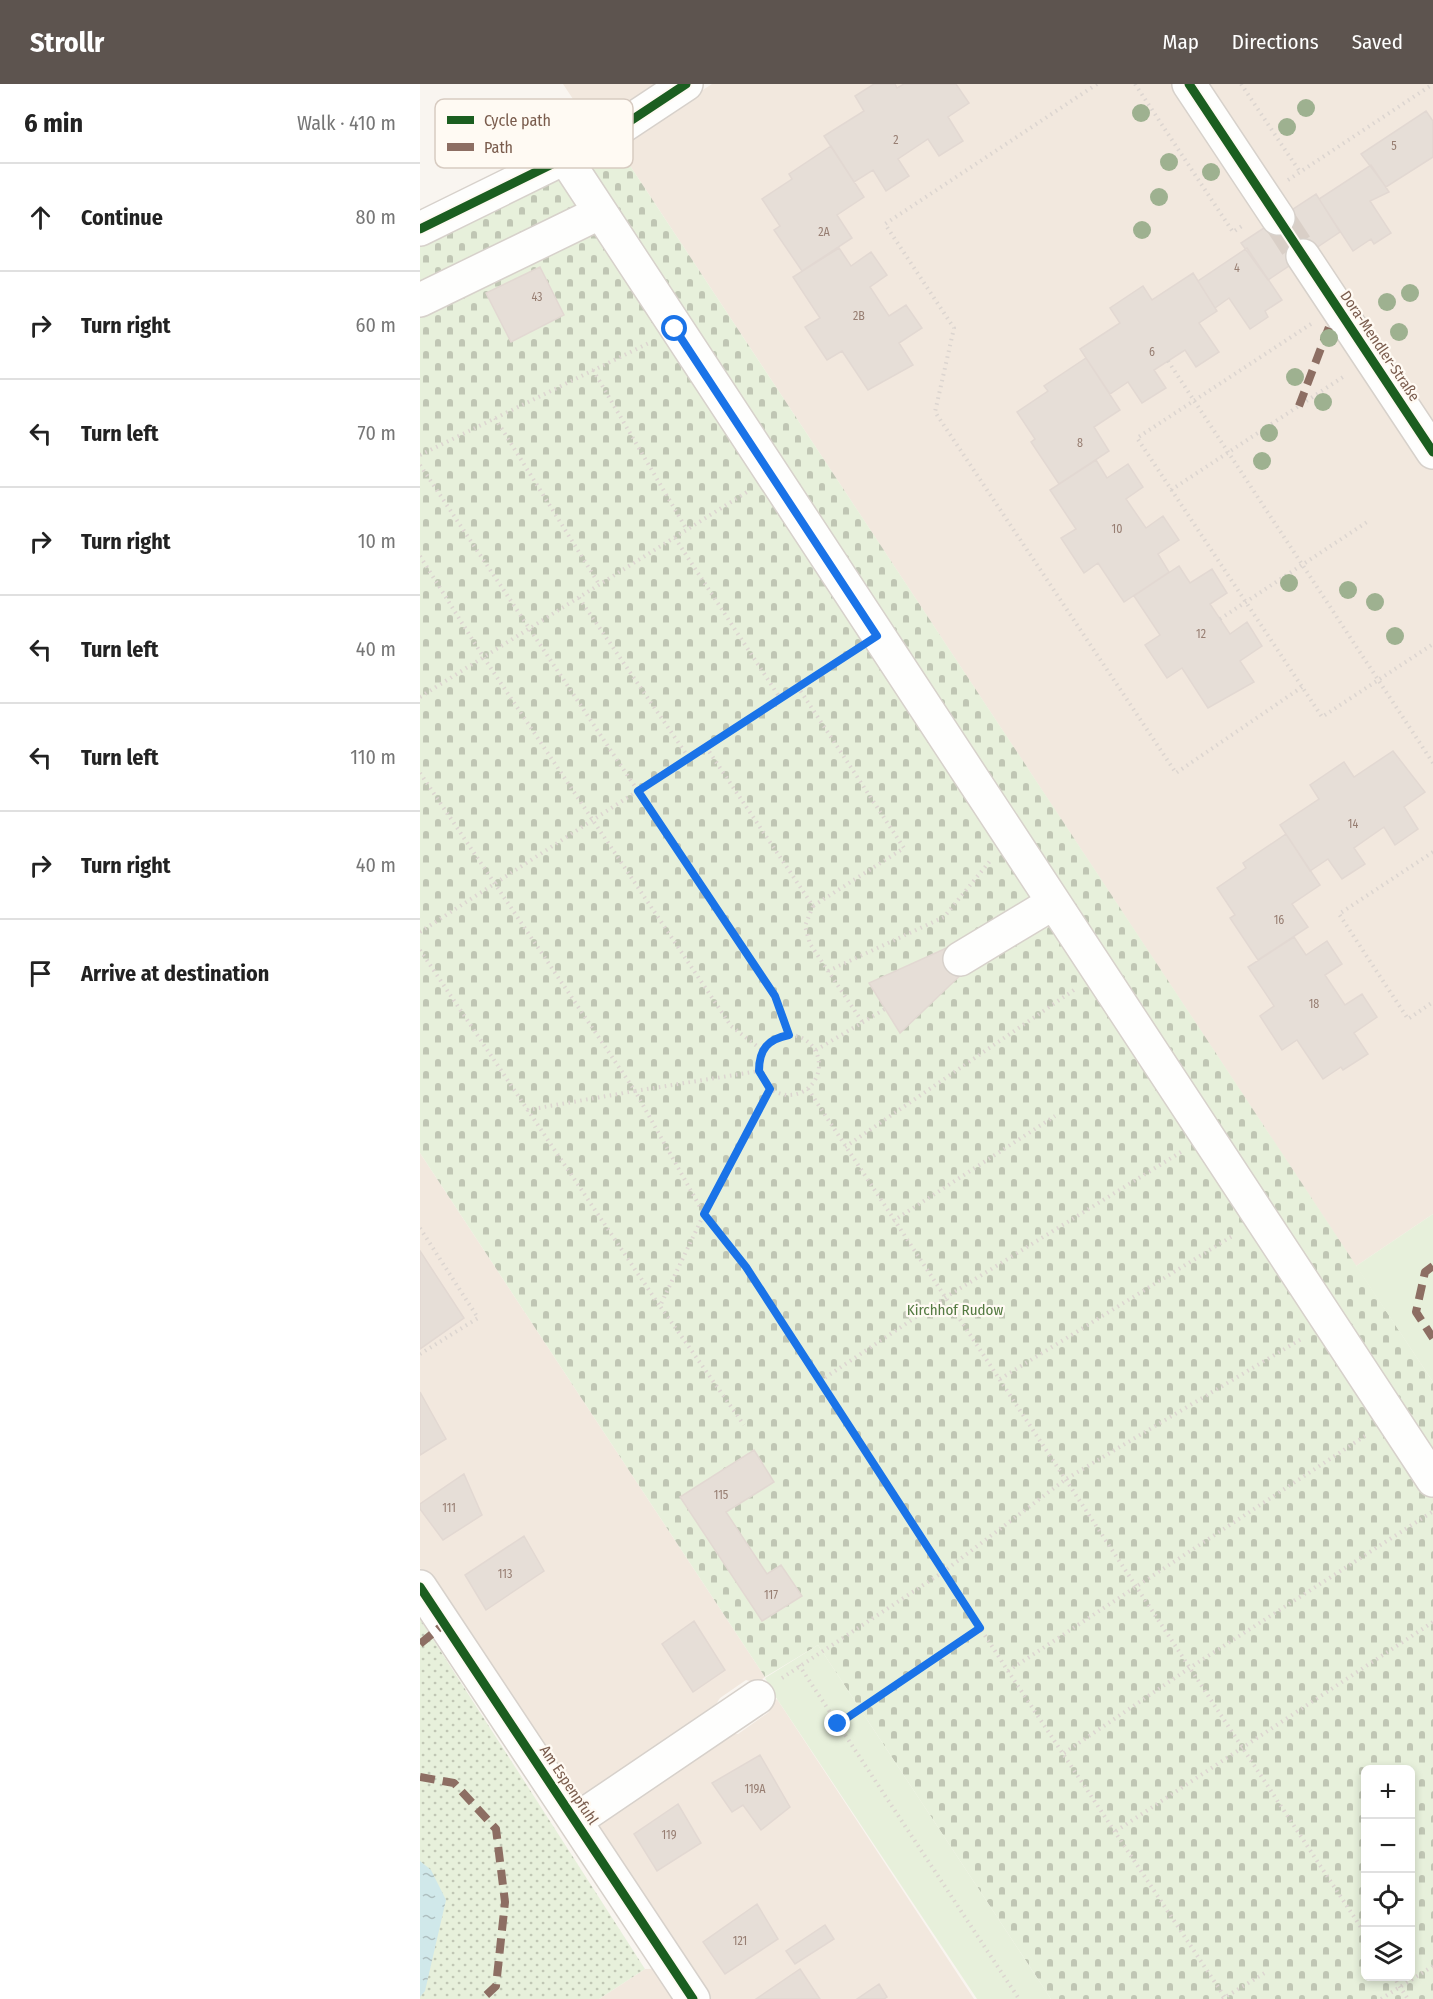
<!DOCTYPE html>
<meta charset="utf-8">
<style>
:root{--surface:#fff;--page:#f6f6f6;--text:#222;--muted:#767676;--line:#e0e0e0;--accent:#5d544f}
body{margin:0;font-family:"Fira Sans Condensed",sans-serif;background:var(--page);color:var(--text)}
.controls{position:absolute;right:18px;bottom:18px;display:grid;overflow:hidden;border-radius:9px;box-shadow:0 3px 9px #0003}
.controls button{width:54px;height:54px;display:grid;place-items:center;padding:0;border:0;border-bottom:2px solid var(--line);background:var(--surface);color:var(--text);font:30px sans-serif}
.stop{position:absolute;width:18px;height:18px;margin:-14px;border:4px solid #1a73e8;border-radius:50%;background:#fff}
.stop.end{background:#1a73e8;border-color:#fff;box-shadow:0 2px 6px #0008}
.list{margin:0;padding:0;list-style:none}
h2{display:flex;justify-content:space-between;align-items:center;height:78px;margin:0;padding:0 24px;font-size:26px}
h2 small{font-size:20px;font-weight:400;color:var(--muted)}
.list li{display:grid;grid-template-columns:39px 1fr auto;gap:18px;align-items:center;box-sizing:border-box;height:108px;padding:0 24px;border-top:2px solid var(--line)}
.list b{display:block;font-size:22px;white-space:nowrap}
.list em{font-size:20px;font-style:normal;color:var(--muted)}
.icon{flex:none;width:33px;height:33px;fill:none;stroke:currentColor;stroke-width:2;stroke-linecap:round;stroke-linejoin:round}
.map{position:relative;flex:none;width:1013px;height:1915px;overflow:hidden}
header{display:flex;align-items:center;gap:36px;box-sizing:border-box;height:84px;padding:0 30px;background:var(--accent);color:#fff}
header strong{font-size:28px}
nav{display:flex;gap:33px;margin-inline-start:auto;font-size:21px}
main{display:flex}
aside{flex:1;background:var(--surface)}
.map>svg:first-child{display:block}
</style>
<header>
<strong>Strollr</strong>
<nav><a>Map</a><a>Directions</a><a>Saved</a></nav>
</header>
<main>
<aside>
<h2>6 min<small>Walk · 410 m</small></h2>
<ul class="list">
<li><svg class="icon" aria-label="ahead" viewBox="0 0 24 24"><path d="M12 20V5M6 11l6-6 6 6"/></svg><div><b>Continue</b></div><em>80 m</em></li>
<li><svg class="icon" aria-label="right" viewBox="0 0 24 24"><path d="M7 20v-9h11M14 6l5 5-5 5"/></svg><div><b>Turn right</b></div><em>60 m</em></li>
<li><svg class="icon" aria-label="left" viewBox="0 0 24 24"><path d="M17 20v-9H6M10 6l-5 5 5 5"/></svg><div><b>Turn left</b></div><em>70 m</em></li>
<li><svg class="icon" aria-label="right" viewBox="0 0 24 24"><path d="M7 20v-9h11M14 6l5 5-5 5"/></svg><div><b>Turn right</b></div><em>10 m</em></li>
<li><svg class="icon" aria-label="left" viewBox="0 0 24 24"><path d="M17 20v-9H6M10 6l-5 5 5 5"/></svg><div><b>Turn left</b></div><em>40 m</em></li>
<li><svg class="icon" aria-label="left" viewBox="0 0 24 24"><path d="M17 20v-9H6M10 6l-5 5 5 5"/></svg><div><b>Turn left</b></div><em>110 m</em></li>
<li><svg class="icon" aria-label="right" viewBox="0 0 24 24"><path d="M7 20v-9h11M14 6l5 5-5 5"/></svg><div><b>Turn right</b></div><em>40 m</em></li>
<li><svg class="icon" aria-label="arrive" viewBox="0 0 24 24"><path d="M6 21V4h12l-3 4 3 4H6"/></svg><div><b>Arrive at destination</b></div></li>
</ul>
</aside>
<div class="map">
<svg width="1013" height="1915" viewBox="0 0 1013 1915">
<defs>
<pattern id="grass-dots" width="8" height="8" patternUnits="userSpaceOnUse" patternTransform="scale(1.5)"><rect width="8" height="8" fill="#e7f0db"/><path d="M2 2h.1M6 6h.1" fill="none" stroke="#c0c6b4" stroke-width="1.8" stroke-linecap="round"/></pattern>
<pattern id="cemetery-stones" width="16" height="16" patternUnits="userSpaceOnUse" patternTransform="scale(1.5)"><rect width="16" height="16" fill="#e7f0db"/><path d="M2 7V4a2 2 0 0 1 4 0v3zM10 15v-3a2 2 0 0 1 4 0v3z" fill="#c0c6b4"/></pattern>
<pattern id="water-ripples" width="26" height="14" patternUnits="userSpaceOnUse" patternTransform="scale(1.5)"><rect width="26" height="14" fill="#d0e8ea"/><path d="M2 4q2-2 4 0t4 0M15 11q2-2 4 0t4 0" fill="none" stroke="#aebfc0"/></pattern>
</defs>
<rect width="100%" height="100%" fill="#f9f5f0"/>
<path fill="#f2e8de" d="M143,0H249L175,48Z
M292,0H1013V1130L936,1182L197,62Z
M0,1069L345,1593L336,1599L326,1596L300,1614L293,1625L160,1714L145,1705L0,1484Z
M357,1615L554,1915H179L225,1885L261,1884L177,1744L179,1739L308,1650H318L349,1628L350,1620Z"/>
<path fill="url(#grass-dots)" d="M0,1535L225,1885L179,1915H0Z"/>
<path fill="url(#cemetery-stones)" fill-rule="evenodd" d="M197,62L1013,1298V1915H631L398,1561L345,1593L0,1069V160ZM946,1686H990V1892H946Z"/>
<path fill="#e7f0db" d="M1013,1130V1298L936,1182Z
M398,1561L631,1915H557L357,1615L345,1594Z"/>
<path fill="url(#water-ripples)" d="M0,1777L11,1786L26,1816L5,1907L0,1913Z"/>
<path fill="#e6ded7" stroke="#e2d8d2" stroke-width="1.5" d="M454,0H475L477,4L484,0H536L549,19L528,33L543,57L519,72L508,55L478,75L489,92L466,107L453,86L434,98L404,52L444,27L435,12Z
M1006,27L1013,37V73L966,103L941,70Z
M411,62L444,113L417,131L432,154L382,187L354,146L360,142L342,115L372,95L369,90Z
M951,81L969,108L950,117L971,149L954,160L951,155L933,167L899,115Z
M896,110L920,148L848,196L821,159Z
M419,164L431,182L451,168L467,191L450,203L469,232L486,221L502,244L479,259L493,281L448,306L422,267L407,276L385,243L400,234L373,193Z
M827,164L862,216L845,227L848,233L830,245L809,214L795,224L778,197Z
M120,183L144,231L91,258L66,209Z
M773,189L797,227L779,239L799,268L776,283L765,266L734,286L746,304L722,319L708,298L690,310L660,265L700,239L690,224L723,202L732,216Z
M666,274L700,326L674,343L689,367L639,400L611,358L615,355L597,328L628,307L624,302Z
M676,376L687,394L708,380L723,403L706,415L726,444L743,432L759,456L738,470L749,488L704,518L678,479L664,489L641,454L656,445L630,406Z
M759,482L770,499L792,485L807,509L790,520L810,550L827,538L842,562L820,577L834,598L788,624L762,584L747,594L725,561L740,551L714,512Z
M973,667L1005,708L984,723L998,745L975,761L964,743L934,764L945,780L922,795L908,775L890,787L860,741L899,715L890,701L924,678L934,693Z
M866,750L900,801L872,820L888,843L838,876L810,834L815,831L797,804L826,784L823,779Z
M874,853L886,871L907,857L922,880L905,891L925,921L942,910L957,933L934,949L948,970L923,986L921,983L903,995L877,956L862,966L840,932L854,922L828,883Z
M531,862L547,885L480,949L449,899Z
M0,1167L44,1234L0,1265Z
M0,1308L26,1355L0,1371Z
M334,1366L354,1398L306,1428L347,1490L361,1481L382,1512L342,1537L260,1413Z
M44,1390L62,1431L23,1456L0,1425V1420Z
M104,1452L124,1487L66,1526L45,1491Z
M274,1537L305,1586L273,1608L242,1560Z
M340,1671L370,1723L341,1746L323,1721L312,1728L292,1699Z
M258,1720L281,1759L237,1787L214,1750Z
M337,1820L358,1855L305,1890L283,1858Z
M405,1841L414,1855L375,1880L366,1867Z
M380,1885L400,1915H336Z
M459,1900L467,1913L464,1915H437Z"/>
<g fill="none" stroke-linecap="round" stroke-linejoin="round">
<path stroke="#d9cfc7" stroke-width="33" stroke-dasharray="33 16" stroke-linecap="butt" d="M858,134L883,172"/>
<defs>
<path id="minor" d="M769,0L858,134
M145,74L1013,1396
M0,145L183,55L266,0
M883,172L1013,368
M0,216L179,129
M540,875L633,819
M0,1503L273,1915
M155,1737L338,1613"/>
</defs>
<use href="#minor" stroke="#d7d1cb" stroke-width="36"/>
<path stroke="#dcd5d0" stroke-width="4" stroke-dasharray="1.5 4.5" stroke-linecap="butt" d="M677,0L465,140L534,244L515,328L756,689L882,603
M715,0L813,148L825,140
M821,0L880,88
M868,96L1013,0
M891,240L717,354L902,633L1013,560
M748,277L1013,679
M173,286L267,446
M75,334L179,500
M0,371L231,258
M0,381L355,912L369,950
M751,406L926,291
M255,454L360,614
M0,472L64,574L311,942L342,966
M159,514L269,674
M800,535L950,436
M0,613L327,408
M286,663L393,822L484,764L378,603
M0,689L215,1007L339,987
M1013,768L919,830L988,935L1013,918
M393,822L385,842L390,860L443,939
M0,848L432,568
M0,866L239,1221
M408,887L524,833L570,777
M339 981a30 30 0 1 1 60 0a30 30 0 1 1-60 0Z
M396,966L465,925
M350,1005L284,1130L326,1183L588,1587L806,1915
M388,1005L946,1851
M107,1026L215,1007L284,1130L240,1222L324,1341
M425,1063L654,906
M473,1137L635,1032
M0,1144L58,1234L0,1270
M580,1295L814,1151
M400,1297L526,1213L761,1068
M379,1581L599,1915
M588,1587L948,1350
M362,1594L523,1488L646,1395L883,1254
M418,1640L560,1544
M644,1669L771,1583L1012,1428
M696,1747L1013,1538
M973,1892L988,1915
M802,1915L848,1887
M961,1915L1013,1882"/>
<use href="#minor" stroke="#fefefd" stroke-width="33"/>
<path stroke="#8d6e63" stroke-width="8" stroke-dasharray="15 8" stroke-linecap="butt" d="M879,322L909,243
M1013,1182L1005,1188L996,1228L1013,1254
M0,1560L24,1540
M0,1693L34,1699L76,1745L85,1818L76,1902L62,1915"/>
<defs>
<path id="cycleway" d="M769,0L1013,368
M0,145L183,55L266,0
M0,1503L273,1915"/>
</defs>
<use href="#cycleway" stroke="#fffaf3" stroke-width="13"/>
<use href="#cycleway" stroke="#1b5e20" stroke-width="9"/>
</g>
<g fill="#9eb190">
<circle cx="886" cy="24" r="9"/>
<circle cx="721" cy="29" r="9"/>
<circle cx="867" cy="43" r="9"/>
<circle cx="749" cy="78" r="9"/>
<circle cx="791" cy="88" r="9"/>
<circle cx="739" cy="113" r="9"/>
<circle cx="722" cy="146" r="9"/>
<circle cx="990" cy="209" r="9"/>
<circle cx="967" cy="218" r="9"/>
<circle cx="979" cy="248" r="9"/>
<circle cx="909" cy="254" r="9"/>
<circle cx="875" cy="293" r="9"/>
<circle cx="903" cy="318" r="9"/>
<circle cx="849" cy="349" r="9"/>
<circle cx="842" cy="377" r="9"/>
<circle cx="869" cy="499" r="9"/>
<circle cx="928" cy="506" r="9"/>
<circle cx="955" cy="518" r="9"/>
<circle cx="975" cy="552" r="9"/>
</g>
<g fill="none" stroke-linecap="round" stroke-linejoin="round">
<path stroke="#1a73e8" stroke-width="8" d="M255,245L457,552L218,707L355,912L369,951C348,955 339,965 339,987L350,1005L284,1130L326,1183L560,1544L418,1640"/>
</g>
<g text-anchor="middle" stroke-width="4.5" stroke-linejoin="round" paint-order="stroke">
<g font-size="12" fill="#977e72">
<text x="476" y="60">2</text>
<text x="974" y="66">5</text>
<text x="404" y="152">2A</text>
<text x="817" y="188">4</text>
<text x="117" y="217">43</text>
<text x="439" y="236">2B</text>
<text x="732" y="272">6</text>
<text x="660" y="363">8</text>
<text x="697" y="449">10</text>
<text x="781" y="554">12</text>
<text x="933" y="744">14</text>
<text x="859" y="840">16</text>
<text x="894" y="924">18</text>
<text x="301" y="1415">115</text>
<text x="29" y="1428">111</text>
<text x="85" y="1494">113</text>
<text x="351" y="1515">117</text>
<text x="335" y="1709">119A</text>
<text x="249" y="1755">119</text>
<text x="320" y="1861">121</text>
</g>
<g font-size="15" fill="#7a5c4d" stroke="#fffaf3">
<text transform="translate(960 262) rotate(56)" y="5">Dora-Mendler-Straße</text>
<text transform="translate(149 1701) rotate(56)" y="5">Am Espenpfuhl</text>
</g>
<g font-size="15" fill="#537a41" stroke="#fffaf3">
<text x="535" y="1231">Kirchhof Rudow</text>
</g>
</g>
<rect x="15" y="15" width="198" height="69" rx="9" fill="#fffaf3" stroke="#d7cbc1" stroke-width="1.5"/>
<rect x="27" y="32" width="27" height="8" fill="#1b5e20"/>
<rect x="27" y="59" width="27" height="8" fill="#8d6e63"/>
<g font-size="16" fill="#7a5c4d">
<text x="64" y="42">Cycle path</text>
<text x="64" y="69">Path</text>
</g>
</svg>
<div class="controls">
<button>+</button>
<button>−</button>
<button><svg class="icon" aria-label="locate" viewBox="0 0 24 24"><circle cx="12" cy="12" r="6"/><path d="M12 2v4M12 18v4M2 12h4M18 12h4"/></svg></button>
<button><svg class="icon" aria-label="layers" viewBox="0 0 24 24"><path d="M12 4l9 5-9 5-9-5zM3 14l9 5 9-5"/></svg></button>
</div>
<div class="stop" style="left:255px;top:245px"></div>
<div class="stop end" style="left:418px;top:1640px"></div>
</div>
</main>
